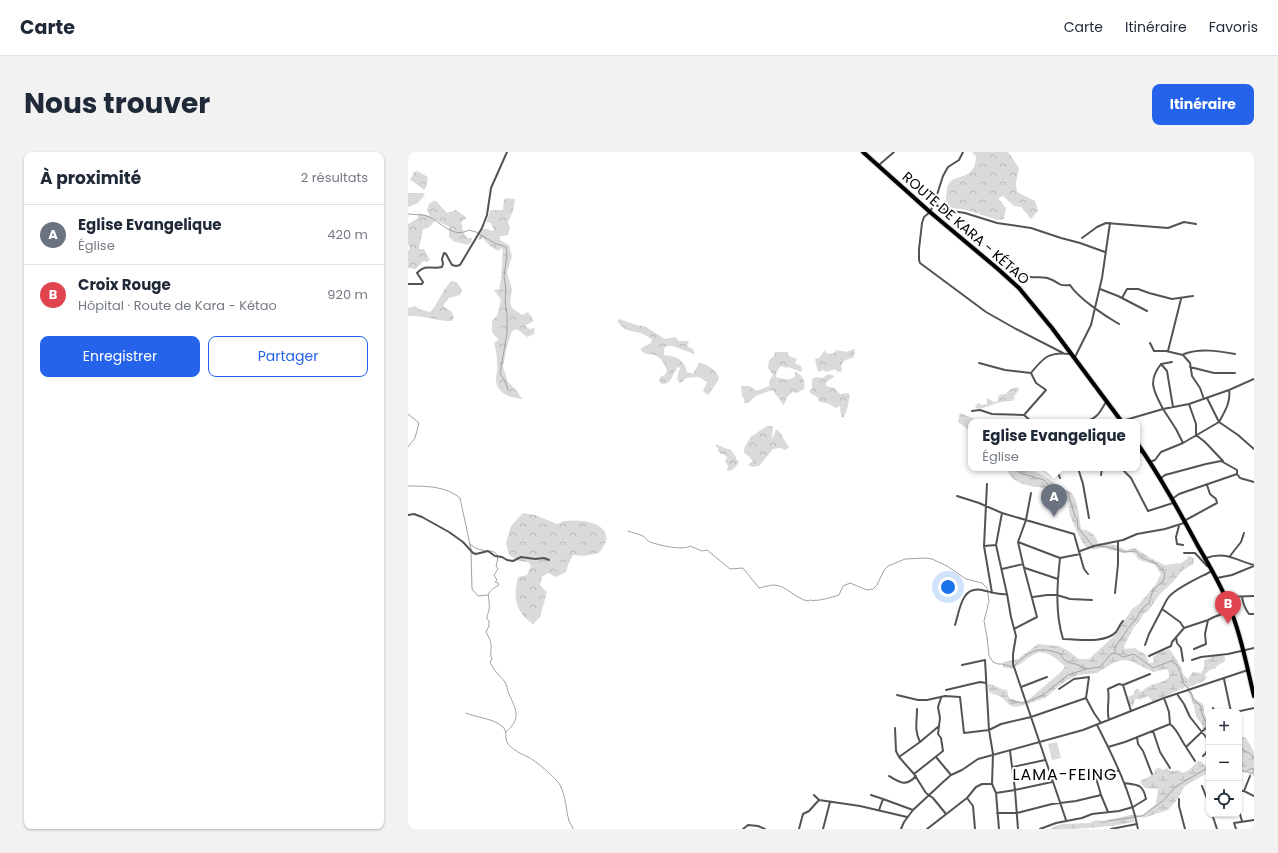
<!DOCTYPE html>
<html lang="fr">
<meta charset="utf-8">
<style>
:root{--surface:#fff;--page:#f2f2f3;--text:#1f2937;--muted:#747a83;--line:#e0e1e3;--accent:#2563eb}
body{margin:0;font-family:Poppins,sans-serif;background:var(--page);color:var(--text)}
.controls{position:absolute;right:12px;bottom:12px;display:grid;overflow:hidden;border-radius:8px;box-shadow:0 1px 3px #0004}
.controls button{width:36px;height:36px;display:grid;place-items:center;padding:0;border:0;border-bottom:1px solid var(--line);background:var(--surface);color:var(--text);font:20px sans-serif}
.you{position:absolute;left:540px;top:435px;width:14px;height:14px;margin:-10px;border:3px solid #fff;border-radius:50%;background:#1a73e8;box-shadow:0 0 0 6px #1a73e833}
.badge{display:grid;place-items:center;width:26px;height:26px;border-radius:50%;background:var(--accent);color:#fff;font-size:13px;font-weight:700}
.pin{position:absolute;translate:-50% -33px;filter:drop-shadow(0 1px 2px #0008)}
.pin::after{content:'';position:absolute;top:21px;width:14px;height:12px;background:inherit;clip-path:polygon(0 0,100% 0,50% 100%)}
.popup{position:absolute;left:560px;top:267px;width:172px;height:52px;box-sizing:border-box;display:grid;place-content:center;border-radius:8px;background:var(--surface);filter:drop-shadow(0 1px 3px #0005);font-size:13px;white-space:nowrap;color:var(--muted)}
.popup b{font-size:15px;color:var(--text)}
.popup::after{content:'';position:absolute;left:50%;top:100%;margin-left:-8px;border:8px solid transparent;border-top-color:var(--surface)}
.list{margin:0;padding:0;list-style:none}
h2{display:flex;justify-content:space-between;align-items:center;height:52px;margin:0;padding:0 16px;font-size:17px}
h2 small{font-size:13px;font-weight:400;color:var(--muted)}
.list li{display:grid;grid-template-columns:26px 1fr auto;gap:12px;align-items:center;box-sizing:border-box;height:60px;padding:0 16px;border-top:1px solid var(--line)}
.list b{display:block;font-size:15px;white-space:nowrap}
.list p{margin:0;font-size:13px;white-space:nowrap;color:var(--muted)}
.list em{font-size:13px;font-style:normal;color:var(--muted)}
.actions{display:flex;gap:8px;padding:12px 16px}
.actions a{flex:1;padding:9px 0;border:1px solid var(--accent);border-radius:8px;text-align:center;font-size:14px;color:var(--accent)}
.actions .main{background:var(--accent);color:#fff}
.icon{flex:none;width:22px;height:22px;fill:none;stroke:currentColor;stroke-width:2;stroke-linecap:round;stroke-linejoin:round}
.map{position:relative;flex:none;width:846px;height:677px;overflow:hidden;border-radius:8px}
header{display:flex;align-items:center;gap:24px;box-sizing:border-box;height:56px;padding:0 20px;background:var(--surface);border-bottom:1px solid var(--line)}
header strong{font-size:19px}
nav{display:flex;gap:22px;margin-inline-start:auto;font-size:14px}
.intro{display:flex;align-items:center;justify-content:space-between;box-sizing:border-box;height:96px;padding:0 24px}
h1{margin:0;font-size:28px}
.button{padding:10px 18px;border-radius:8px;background:var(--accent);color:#fff;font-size:14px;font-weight:700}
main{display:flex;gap:24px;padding:0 24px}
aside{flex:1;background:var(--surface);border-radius:8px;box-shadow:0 1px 3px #0004}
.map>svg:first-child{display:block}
</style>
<header>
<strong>Carte</strong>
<nav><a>Carte</a><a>Itinéraire</a><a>Favoris</a></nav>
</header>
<div class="intro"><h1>Nous trouver</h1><a class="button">Itinéraire</a></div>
<main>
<aside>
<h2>À proximité<small>2 résultats</small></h2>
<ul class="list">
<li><span class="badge" style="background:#6b7280">A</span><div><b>Eglise Evangelique</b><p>Église</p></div><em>420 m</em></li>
<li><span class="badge" style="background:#e0444e">B</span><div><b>Croix Rouge</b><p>Hôpital · Route de Kara - Kétao</p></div><em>920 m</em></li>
</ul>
<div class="actions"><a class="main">Enregistrer</a><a>Partager</a></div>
</aside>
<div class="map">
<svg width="846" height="677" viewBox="0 0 846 677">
<defs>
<pattern id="forest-crowns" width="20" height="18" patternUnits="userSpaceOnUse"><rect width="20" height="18" fill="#dadada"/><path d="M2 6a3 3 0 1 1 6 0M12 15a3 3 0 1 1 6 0" fill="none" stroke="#b9b9b9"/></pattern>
<pattern id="wetland-marsh" width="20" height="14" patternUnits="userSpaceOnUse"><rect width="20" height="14" fill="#dadada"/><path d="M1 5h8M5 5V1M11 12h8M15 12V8" fill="none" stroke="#b9b9b9"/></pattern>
</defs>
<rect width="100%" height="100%" fill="#fff"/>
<path fill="#dadada" d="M649,590L653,606L644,608L640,592Z"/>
<path fill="url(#forest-crowns)" d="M565,0H598L601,1L611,16L608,31L609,40L627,49L630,59L623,67L613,55L606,54L595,44L590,46L598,56L596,67L589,68L559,58L537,55C538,49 538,37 540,33C545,21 568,30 568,4L564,1Z
M9,19L20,25L18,36L16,38L7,31L2,28L6,20Z
M0,41H15L17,43L10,51L0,55Z
M98,46L107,47L105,59L100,70L102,76L100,83L92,84V88L101,93L104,104L99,120L104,137L102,150L104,156L114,163L120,160L126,169L118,173L119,176L122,177L127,176L126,182L119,185L109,177L104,179L99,194L95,215L100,230L109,239L114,247C102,246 90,242 88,229C88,223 90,216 89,210C89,204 88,197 86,191L89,189L90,187L84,180V168L89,164L93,148L86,138L91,137C95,123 93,112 95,98L92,96V99C86,98 79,92 75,86L72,88L70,87L74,77H79L84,79L86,78L83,71L78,70L83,58H95L96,48Z
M25,49H28L39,61L48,58L59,66L53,70L56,82L60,86H64L63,91L59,93L45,89L41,85V75L28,68L20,76L15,77L11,95V97H16L22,108L19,110L15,109L8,117L0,116V99L2,96L0,92V72L9,67L11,61L22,64L19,58L21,52Z
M44,129L49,131L54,137L52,143L41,146L35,154L44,160L46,166L44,169C29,169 15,163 0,164V156L7,154L11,157L22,160C31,151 34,137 44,129Z
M212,167L225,172L238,175L257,187L267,185L271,189H281L279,194L286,198V202L265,194H258L256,197V203C268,204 276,207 279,220L285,222L291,211C300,212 306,217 311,225L310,229L300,243L295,239L299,230L291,225L278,226L274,230L271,231L269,226L272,216L270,215C264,221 265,232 254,232L251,229L252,225L257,223L259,219C255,207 250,201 237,202L232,197L243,191L244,187C240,185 236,182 232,181C220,178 216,179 209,169Z
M445,197L447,198L446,205C440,208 436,206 433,214L434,217L433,220H430L427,217L418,220L415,218L410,220L407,207L411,206L417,198L418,201L424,202L429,198L439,200Z
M367,200H380L381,204L389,207L387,211L393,214L394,218L393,220L380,215L378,216L374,214C370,216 368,220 368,225C375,227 382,229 387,224V220C395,223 398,229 396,237L389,241L385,240L379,245L376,253L374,252L373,249L364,238L348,244L340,251H336L337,247L334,244L333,234H342L348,239L361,234V229L365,223L360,216L361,208L366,204Z
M421,222L426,224V225L418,230V234L426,236L432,242L440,241L442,243C440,251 440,259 435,266L433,264L432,254L428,256L421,252L412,250L408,244L403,242L402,239L404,236V227L408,225L414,226Z
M610,235L611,238L606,244L607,246L604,249C592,248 582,255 570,257L567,255L570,251L574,253L579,252V246L586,250H589L591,243L597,242L603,237Z
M359,274H365L364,285L365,286L368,277C375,282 376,289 381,295L378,298L372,296L365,297L351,314L344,315L340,313L345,309L336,300C336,293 340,291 343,284C349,282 353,277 359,274Z
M308,292L319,297H322L328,305V307L331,309C329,314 324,320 319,319L320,314L317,309L319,306L317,303L313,302L310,299V296L308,294Z
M115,361L127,363L149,372C152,371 155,369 158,369C171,367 202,370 198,389C197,393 193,398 191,401L176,404L165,403L160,413L158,420L148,425L140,421L134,425L132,433L139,440L132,465L125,472C107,460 105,445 110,425L119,423L123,414L120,410L111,409L101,403L98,391L103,374Z"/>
<path fill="url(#wetland-marsh)" d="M552,261L574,270H563V278H561L550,270Z
M598,316C618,316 629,318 645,330C647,331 648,333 649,334C655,338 662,337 665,343C671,353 671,366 673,377C683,379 687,382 690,391L707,393L718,398L727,396L744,407L757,413L773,411L779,407L780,404L784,405L786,407L785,412L775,418L764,431L752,442L740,459L736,461L731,470L726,475L716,494L717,497L727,496L738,503L741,511L746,510L745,505L752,500L762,497C766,506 774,512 775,522L780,527L785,520L793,521L796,516V508C802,506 811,501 817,505V509L809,514L807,517C802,517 800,519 797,523L799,526L794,530L781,535L787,547L795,552L797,564L801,569V586L797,580L800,576L798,575L794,577V572C784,561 789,562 785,551C783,546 780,541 778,535L746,549L743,548L740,544L731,548L730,547H727L725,554H722L720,545L726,542V539L730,536L732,540C736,538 739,535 743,533C751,530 767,529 759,517L745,520L723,509L715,508L707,510L689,521L670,523L656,530L637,546L613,554C601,557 600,550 593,545C590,542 584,543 581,540L580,532C587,532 592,538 599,538L601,546L614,550L620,548L654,519L657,514C629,490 630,502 604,517L595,515V510L610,507L630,492L651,494L659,498L671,507H681L706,484L724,457L731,452L748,432L753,422L746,412L734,409L730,407L727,402L722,400L715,401L696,396L685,397L678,395C671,386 667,375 662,364C660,357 662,349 656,343C651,339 639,337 632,336V335C623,335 606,331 601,322C600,320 599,318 598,316Z
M835,585L838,586L846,600V624L831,618V612L834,605L831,603V586Z
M790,609H793L797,614L801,613V620L777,634L768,649L760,658L735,666L731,664L726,666V670C697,676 673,677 643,677L647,674L655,672L681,671L688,668L694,669L723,663H735L748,652L750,637C740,636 737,639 732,629L746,622L747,617L751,616L756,618L758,616L764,619L770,618L775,621L781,618Z"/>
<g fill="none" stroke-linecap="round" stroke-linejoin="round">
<path stroke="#a1a1a1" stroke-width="1" d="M0,62C6,63 12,62 19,64C34,70 44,87 61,78L68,80L86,91L98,95L99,103L96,124L98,138L97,149L99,162V181L92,222L97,229L100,238
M0,262L11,271L7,286L0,295
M603,316L615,322L636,328L642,335L660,340L667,365L669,366L670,376L685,394
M0,334C18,334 37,334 52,346L63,397
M220,379C225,381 231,382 235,384C238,386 239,389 242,390C250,393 275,399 282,394L294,399L299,398L322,417L335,416L351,436C356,435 362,433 366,433C377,433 388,447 400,449L402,448C409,450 425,445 431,443L435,434L442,431L459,438L465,437L469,433L476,418L480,414L497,407L518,406L524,407L539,414L558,427L574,431L579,436L581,449L576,469L579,485L581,504L585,510L590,512H594L605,515C623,497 630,494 653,502L654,505C661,514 665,509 674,515H675L678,517
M61,392C64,393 67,396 70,397C81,401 94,395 88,414L90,417L86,423L89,428L87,430L90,431L91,433C74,442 83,444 81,458C80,463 77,465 81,469V474L78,480C80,484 83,488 83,493C84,498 81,501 84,507L82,510C86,519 91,523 97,530C99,533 99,538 101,542C108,558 114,566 98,580
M690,394L700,395L717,400L728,399L734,406L745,410L750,413L756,420L757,424L755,429L745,438L741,451C732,457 732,461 727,469L724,471L707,495V501
M63,400L64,437L70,444L80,443
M601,548L614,551L619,550L635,543L660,523L678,517L692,515L703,502L707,501L715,505L726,502L745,516L763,509L769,513L773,522L775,531L780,536L781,540H783L785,547L792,553L795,565L799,572L801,573
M58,561C69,566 85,566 95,575C100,580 96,587 100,592C105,598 113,602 120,605C127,608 149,627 152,633C158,645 158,658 161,669C162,671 164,674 165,677
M831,596L841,601L846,606
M831,617L837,620L844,616L846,617
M700,669L734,664L756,648L767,635L801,615"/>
<defs>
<path id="primary" d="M455,0L522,60L590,117L611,136L644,176L714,270
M729,291C752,324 771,359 790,394C802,415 815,436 823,459C834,486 839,516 846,544"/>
</defs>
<use href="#primary" stroke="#dbdbdb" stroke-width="6"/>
<path stroke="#535353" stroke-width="2" d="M555,0L551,8L540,15L535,24L526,52L522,60L516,65L514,71L511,97V108L512,111L578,160L608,177L655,201
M471,13L486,0
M526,52L538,58L557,61L589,71L623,76L653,86L672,91L697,100
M674,86L689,75L698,71L760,76L776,70L788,72
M602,114L608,118V121C613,123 619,125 623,125C630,126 636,124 642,127C653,131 648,134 662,133C670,146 697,164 711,172
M0,132H14L15,130L9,121C18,111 24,118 34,115L35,112L34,107L36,101L38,102L44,113L48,114L52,113L74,76L79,63L83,36L99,0
M692,137L710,144L739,159
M714,146L719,137H730L741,141L764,147L785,144
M742,191L746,199H758L775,203L782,211L784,224L792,236L796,247
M760,199L773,147
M775,203L776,202C792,196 810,199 827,202
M667,205L683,173L694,126L702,71
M571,211L597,218L623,221
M753,212L759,219L765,255
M782,215L806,221H827
M623,221C635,206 641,199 662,202
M799,246L811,270
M781,252L788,272V283L797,290L815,309
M564,259L572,258L584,262L616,263L624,270
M616,263L638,238L628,231L623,221
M714,269L755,257C746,239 739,230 753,212L764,210
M677,270C691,265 691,261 698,250
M811,270C817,259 823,250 821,238
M775,291L768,277L755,257L781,252L821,238L846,227
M729,301L734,300
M742,310L747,308L753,300L775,291L811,270L830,283L846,297
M648,316L652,326
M670,316L675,332L681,366
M716,319L723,326L740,359L765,351
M693,323L694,316
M753,326L757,323L798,312L813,309L829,318V322
M579,332L576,394L584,441
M549,344L571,351L594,361L666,382L676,417L680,422
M764,347L771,342L829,322L832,326L846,330
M594,361L588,393L599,442L603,465L608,484L605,502V512L658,668
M0,363L6,362L14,365L41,380L55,390L65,401L68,402L80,399L87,404L94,405L99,408L105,409L113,405L127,407L136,406L141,408
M776,369L809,351L808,347L802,342L799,333
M771,374L768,385L769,392L775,393
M610,390L652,406L672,402
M576,394L588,393
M672,399L686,394L715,388L729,382L757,377L776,371
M776,401H787L799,414L802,415
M822,404L833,390L836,381
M652,406C649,433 647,461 655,487C669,487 697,492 708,480C711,476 712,472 715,469
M798,406C818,399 827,408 846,413
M617,416L650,427
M594,417L615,412
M809,426L824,423L846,414
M707,441L710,412V389
M625,445L639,443H649L662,447L684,448
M818,445L846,444
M834,445C835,451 837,457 841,462H846
M754,457C756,453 758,449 760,446C767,436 793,425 804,419
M547,473C552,458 553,434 574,438C583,440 590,443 599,442
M606,477L629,465L615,412L610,390L618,368L623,341
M768,485L769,491L773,496L775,509
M737,493L741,482L754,457L772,470L776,476
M786,497L798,492L797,482L800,468
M741,504L763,494L764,490L776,476L800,468L806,465L822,459
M784,508L793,505L820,502L846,496
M554,513L577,508L581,578L585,602L584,632L588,641L591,677
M816,527L823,560
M715,533L742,522
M613,535L639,525
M651,537L666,527L681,525L678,546L686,561L693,571
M538,538L572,530L578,531
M769,542L776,552L782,565L801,589
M489,543L510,548H519L537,544L552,545L556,581L581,578L593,572L623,565L678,546
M756,546L761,560L762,572
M805,556L807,560
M509,557C509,570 506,578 512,590
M828,560L846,556
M701,568C698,558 702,548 700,537L711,532L715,533L723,559
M689,573C706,606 723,641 730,677
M487,576L488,599L491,605L506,622L518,641L525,646L538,662
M745,579L752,600L762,616
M729,585L730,592L735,599L744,622
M700,595L717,590L762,572C770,578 772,587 778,595L801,573
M778,595L787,609
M602,599L607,638L610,677
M795,604L798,601L801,594
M491,605L512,590L531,574
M528,605L543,623
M605,615L637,608
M506,622L535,599L533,586L530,582L532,566L530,555L533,546
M481,624C492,631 498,635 508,624
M794,634L801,652
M831,639H836L846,644
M836,639L842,624
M588,641L607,638L644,630
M406,643L411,648
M463,643L475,647L471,658
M559,646L565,654L567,677
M475,647L505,658
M771,647V654L777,677
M831,659L834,669
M700,660L693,643L686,619H710
M589,661H609L644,652L668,649L693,643
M804,662L809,677
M335,677L340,673L350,674L357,677
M391,677L395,662L401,659L411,648L452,654L499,665
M415,677L422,650
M493,677L496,670L505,658L534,631L543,623L554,618L570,607L675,578L756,546L840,518
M519,677L559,646L568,635L574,632H584
M632,677L648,671L674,666L684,662L711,659L725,655L738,647C735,632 730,633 716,631
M703,677L729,672
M828,677L826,671L846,668"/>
<use href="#primary" stroke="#000" stroke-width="4"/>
</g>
<g text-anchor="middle" stroke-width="4" stroke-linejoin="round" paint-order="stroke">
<g font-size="14" fill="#000" stroke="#fff">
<text transform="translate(558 76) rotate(41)" y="5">ROUTE DE KARA - KÉTAO</text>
</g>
<g font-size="16" letter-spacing="1" fill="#000" stroke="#fff">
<text x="657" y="628">LAMA-FEING</text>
</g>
</g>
</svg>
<div class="controls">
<button>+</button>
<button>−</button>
<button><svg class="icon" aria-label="locate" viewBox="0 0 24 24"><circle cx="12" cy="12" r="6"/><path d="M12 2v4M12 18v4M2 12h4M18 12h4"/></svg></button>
</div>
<div class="you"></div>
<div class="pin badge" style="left:646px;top:365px;background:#6b7280">A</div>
<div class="popup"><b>Eglise Evangelique</b>Église</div>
<div class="pin badge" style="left:820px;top:472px;background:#e0444e">B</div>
</div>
</main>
